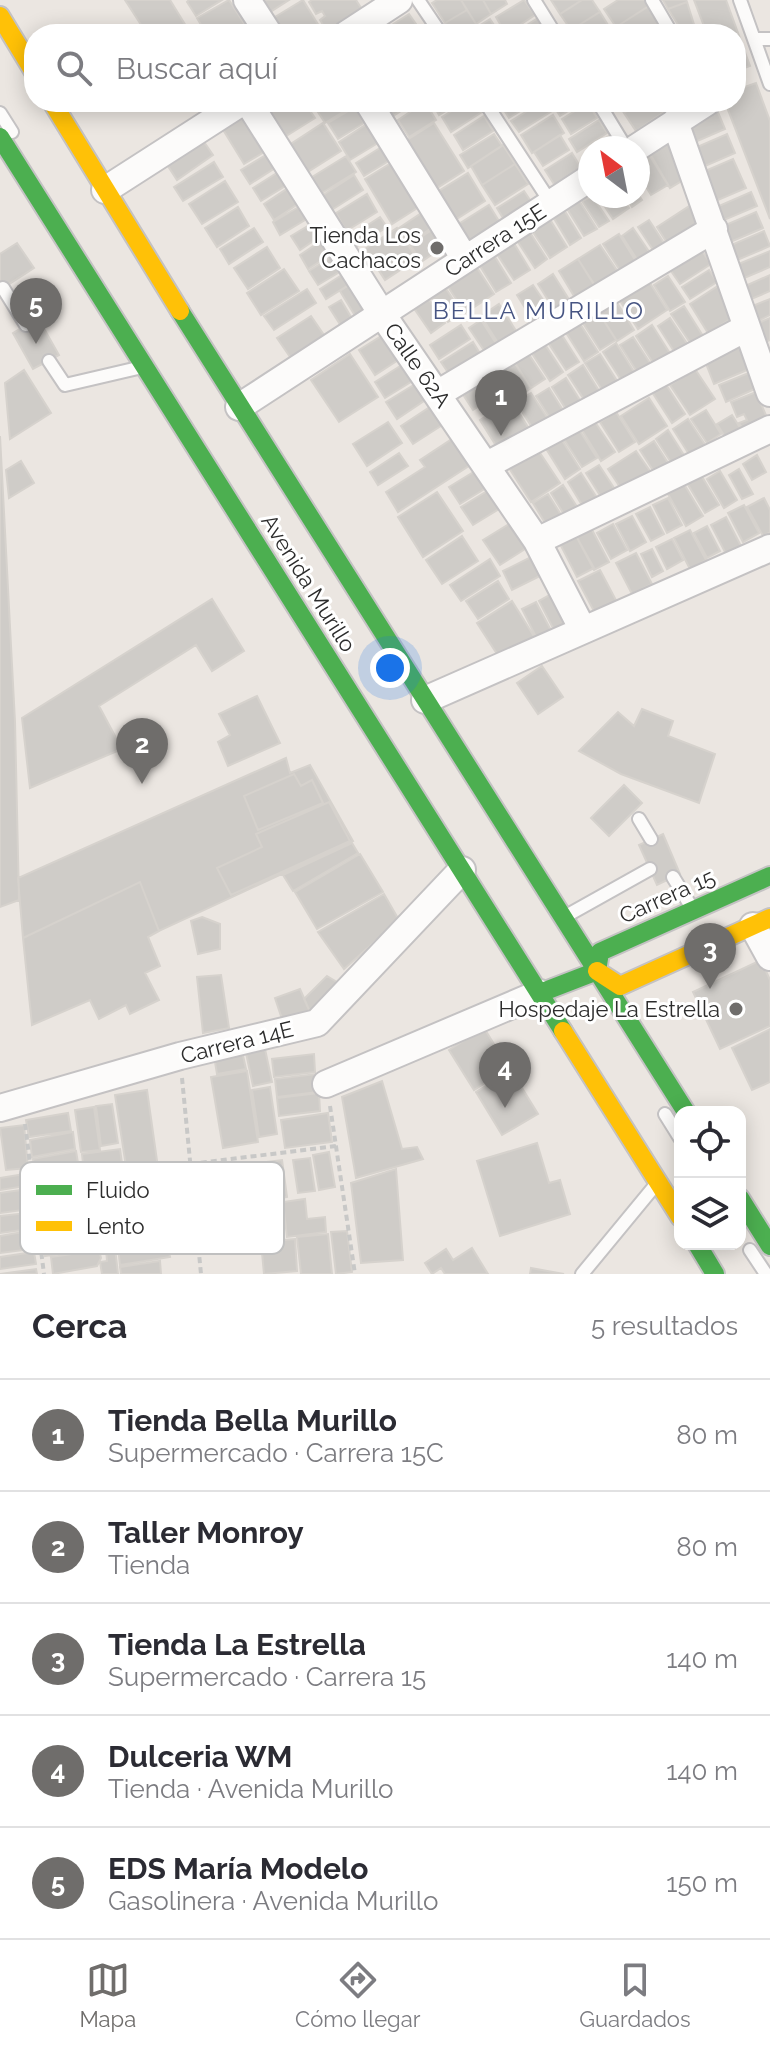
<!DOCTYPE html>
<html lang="es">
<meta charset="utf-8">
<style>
:root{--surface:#fff;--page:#f2f2f3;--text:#2b2b33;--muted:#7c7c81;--line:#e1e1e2;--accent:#6f6d6b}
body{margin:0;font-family:Raleway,sans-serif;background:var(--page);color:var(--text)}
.controls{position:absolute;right:24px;bottom:24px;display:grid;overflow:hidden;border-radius:16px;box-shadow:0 4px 20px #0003}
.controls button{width:72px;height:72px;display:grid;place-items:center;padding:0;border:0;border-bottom:2px solid var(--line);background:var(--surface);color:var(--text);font:40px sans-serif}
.compass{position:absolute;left:578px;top:136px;width:72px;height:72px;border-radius:50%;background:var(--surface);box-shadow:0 4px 20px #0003;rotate:328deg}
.you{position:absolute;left:390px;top:668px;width:28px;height:28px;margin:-20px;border:6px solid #fff;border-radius:50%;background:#1a73e8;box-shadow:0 0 0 12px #1a73e833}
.badge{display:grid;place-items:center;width:52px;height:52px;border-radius:50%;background:var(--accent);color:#fff;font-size:26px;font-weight:700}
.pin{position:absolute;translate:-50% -66px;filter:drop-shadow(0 2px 4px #0008)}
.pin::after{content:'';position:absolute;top:42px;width:28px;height:24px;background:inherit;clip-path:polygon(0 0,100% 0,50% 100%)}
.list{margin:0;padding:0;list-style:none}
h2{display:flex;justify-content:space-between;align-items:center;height:104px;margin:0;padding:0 32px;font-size:34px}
h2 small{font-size:26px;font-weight:400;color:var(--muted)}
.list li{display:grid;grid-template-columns:52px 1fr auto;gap:24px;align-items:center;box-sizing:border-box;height:112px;padding:0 32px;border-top:2px solid var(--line)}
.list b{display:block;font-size:30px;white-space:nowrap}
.list p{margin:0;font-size:26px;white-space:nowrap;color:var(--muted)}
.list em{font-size:26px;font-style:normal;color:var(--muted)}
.icon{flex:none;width:44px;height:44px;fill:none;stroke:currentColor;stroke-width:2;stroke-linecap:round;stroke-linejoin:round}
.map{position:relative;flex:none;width:770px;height:1274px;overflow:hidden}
.search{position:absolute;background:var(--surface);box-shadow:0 4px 20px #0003;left:24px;right:24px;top:24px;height:88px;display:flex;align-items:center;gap:20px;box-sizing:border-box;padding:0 28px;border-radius:32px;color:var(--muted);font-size:30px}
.sheet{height:664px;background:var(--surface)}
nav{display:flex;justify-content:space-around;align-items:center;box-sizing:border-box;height:112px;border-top:2px solid var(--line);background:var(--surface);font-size:22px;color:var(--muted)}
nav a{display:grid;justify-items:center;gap:4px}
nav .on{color:var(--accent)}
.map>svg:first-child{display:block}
</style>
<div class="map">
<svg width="770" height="1274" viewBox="0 0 770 1274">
<rect width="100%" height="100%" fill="#ebe6e1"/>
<path fill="#cfccc8" stroke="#d6d2cd" stroke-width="2" d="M125,0H170L191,34H147Z
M189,0H222L196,16L187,2Z
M229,0L245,25L231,34L206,33L197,18Z
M264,0H289L267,14L260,2Z
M303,0L324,34H279L270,20Z
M312,0H356L367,17L339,34H329L320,20L325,16L322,11L316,14L309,2Z
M437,0H461L467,10L445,23L432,3Z
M461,0H483L491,14L476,24Z
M483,0H505L507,4L491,14Z
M524,0L535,15L506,34L496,17Z
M551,0H582L560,14Z
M582,0H592L600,12L571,30L560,14Z
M618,0H645L649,6L616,27L604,9Z
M663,0H686L687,2L668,9Z
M694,0H726L750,66L736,71V34H707Z
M687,2L697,34H684L668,9Z
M649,6L660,23L643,34H620L616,27Z
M467,10L476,24L459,34H452L445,23Z
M600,12L611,30L604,34H573L571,30Z
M409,14L423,34H387L384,30Z
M538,18L547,34H513Z
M490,19L500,34H466Z
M660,23L667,34H643Z
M756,83L770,121V219L725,102H736V90Z
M270,102H304L315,118L280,140L260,109Z
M327,102H355L356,104L325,123L316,109Z
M384,102H415L393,116Z
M425,102L436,120L409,137L398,120Z
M437,102H460L439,115L433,104Z
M466,102H476L482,112L451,132L442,117Z
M499,102H535L509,118Z
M542,102H546L552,111L519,132L511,121Z
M551,102H583L560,116Z
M617,102H642L624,113Z
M642,102H658L664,112L636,131L624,113Z
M588,103L597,118L571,134L562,119Z
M355,107L364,123L338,139L328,123Z
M717,110L725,129L686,146L678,127Z
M249,111L271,148L244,164L222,128Z
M553,115L564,133L532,153L521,135Z
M484,116L493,131L463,150L454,135Z
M599,120L607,133L577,152L569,139Z
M323,123L341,151L306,173L289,145Z
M434,123L464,171L437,188L407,140Z
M367,124L378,143L350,160L339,142Z
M494,134L502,146L468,168L460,155Z
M727,134L735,153L696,170L688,151Z
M560,135L569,150L543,166L534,152Z
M200,136L213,155L177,180L164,160Z
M609,136L617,148H590Z
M668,140L690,176L670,188L649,152Z
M503,145L515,164L482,185L471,166Z
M383,146L392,159L364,176L356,163Z
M274,150L283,163L250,184L241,170Z
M572,153L586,176L559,192L545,170Z
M648,153L668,185L651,195L638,174V160Z
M346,156L356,172L322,193L312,177Z
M733,159L746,188L711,203L698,174Z
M214,162L223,177L183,201L174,187Z
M391,163L419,207L392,224L365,179Z
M515,164L528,184L495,205L482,185Z
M283,169L292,182L261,201L253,188Z
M468,173L485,201L455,220L437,192Z
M354,175L363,190L330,211L320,197Z
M225,181L238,202L202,224L189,204Z
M294,184L304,200L274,220L264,204Z
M524,191L534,206L506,223L497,208Z
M751,192L757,206L717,223L712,209Z
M367,194L377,212L346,231L336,213Z
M638,194L642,200L632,207L625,196Z
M592,196L609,221L599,227L582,201Z
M598,196H621L629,208L613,219Z
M578,199L597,229L584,236L566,207Z
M307,202L315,214L280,235L273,222Z
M694,203L706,222L669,246L657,227Z
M489,205L502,226L470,246L457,225Z
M238,207L249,226L217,247L205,228Z
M563,208L581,238L570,245L552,215Z
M423,212L433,227L409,243L399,228Z
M756,212L763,228L728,243L721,227Z
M380,217L387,227L357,246L351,236Z
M549,218L567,247L550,258L531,229Z
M649,220L666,246L655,253L638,227Z
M311,224L319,237L300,250L291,236Z
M254,228L263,242L229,264L220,249Z
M397,228L417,259L385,280L365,249Z
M633,228L650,253L638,261L622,236Z
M432,230L443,247L421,262L410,244Z
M529,231L547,259L535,268L516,239Z
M764,231L770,246L735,261L729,246Z
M619,234L637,263L621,272L603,244Z
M327,237L336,251L308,269L300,255Z
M512,240L530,270L514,280L495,251Z
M17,243L34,268L0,290V254Z
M600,245L618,272L596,287L578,259Z
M267,247L280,268L248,289L234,268Z
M702,251L711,264L680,284L671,271Z
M770,251V267L742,279L736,265Z
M339,252L348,267L318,285L309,271Z
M492,252L511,283L496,292L477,261Z
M578,259L596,288L577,301L559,271Z
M474,263L494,294L465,313L445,282Z
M284,269L299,291L261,315L247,293Z
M709,270L717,282L690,299L682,287Z
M348,271L355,281L326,299L320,289Z
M553,274L570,301L555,311L538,284Z
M770,275V291L749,300L743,287Z
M668,276L685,302L670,311L654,285Z
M648,280L667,310L638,329L619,299Z
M355,281L372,310L357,319L340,291Z
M443,284L462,313L448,322L428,293Z
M533,285L554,316L537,327L517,295Z
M718,286L737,315L708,333L690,304Z
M307,289L316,303L274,330L264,316Z
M425,294L445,323L431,333L411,304Z
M614,298L634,330L617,341L597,310Z
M770,299V315L756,322L750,307Z
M341,300L354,322L343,329L329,307Z
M499,304L518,334L500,346L481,316Z
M684,306L703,336L691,344L671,314Z
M597,310L616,340L600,350L581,320Z
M311,316L324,335L290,357L277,338Z
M38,318L59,355L33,369L13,333Z
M670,318L688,345L675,353L658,326Z
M770,318V340L764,343L756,324Z
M481,320L501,351L489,358L469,328Z
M579,322L598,352L584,361L565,331Z
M461,325L470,339L439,359L430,345Z
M652,325L671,355L655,366L636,336Z
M391,330L406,355L375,375L359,350Z
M560,332L579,362L566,370L547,341Z
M633,337L652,366L639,375L620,345Z
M473,342L484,360L453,380L441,362Z
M544,343L563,372L550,381L531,352Z
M616,343L636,375L623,383L603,352Z
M743,345L752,368L714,384L705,361Z
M528,353L545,379L531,388L514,362Z
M350,354L378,397L339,422L311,380Z
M600,354L619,384L604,393L585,363Z
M513,360L531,388L515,399L497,370Z
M408,361L419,377L385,398L375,382Z
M583,365L601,394L587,404L568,375Z
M488,368L503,391L473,410L458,387Z
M695,369L715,399L690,415L670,385Z
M24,370L51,413L10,439L5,383Z
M751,372L757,388L726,402L719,385Z
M566,378L583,405L569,414L552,387Z
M420,381L430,397L397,419L386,402Z
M665,383L685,414L672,423L652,392Z
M549,388L566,415L553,423L536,396Z
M756,392L768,420L743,430L739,423L747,420L744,414L737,417L731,402Z
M531,393L550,422L535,432L516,402Z
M649,398L667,426L639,444L621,416Z
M511,400L531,432L500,452L480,420Z
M433,405L444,424L413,444L401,426Z
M706,410L721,434L707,443L691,419Z
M616,412L635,442L619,452L600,422Z
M732,415L742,431L727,440L717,424Z
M688,419L708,449L692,459L673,429Z
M388,422L402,443L367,466L353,444Z
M595,422L615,452L601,461L582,430Z
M578,428L597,458L582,467L563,438Z
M668,430L687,460L674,467L656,439Z
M0,436L15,722L19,900L0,907Z
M455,437L472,464L398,512L386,492L425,467L420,460Z
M560,437L580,469L565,479L545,447Z
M654,441L670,466L656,475L640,450Z
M538,450L560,483L531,502L509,468Z
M636,451L650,471L622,490L608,469Z
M399,453L408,466L378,485L370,472Z
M757,455L766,472L752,480L743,464Z
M21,461L34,483L9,498L6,470Z
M599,465L616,491L603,500L586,473Z
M480,468L491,485L460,504L449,487Z
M739,469L753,494L742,499L729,475Z
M720,471L737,500L724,508L707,479Z
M581,473L599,501L585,510L568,482Z
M701,475L719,505L705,513L687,483Z
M684,484L703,516L686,526L668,494Z
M563,485L581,513L568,521L551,493Z
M492,488L504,506L473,525L461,507Z
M437,492L463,531L423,557L398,517Z
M548,494L565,521L550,531L533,503Z
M668,498L682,525L667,533L653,505Z
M764,498L770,510V532L763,536L747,507Z
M744,505L759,533L743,542L728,513Z
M650,507L664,534L651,541L636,514Z
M632,516L646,542L630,551L616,524Z
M726,517L741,546L726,554L711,525Z
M517,519L533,544L500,565L483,540Z
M613,524L627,550L611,559L597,533Z
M590,526L609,562L594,570L575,534Z
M707,526L720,551L707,558L694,533Z
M690,530L706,560L690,569L674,538Z
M575,534L594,568L577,577L559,542Z
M462,536L478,561L442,584L426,560Z
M672,539L683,560L667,569L656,547Z
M652,549L663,571L652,577L641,554Z
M636,553L652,584L632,594L616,563Z
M537,554L546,573L512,590L503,571Z
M490,559L500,576L461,601L450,585Z
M600,570L618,604L596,615L578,581Z
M498,581L509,599L478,619L466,601Z
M557,591L574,625L556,634L539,601Z
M212,599L244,651L212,671L196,645L99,706L122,749L30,788L22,718Z
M512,601L535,638L501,660L477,623Z
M536,602L554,636L539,643L522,609Z
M542,666L563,697L538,714L517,683Z
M257,696L280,743L228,766L218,742L230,735L219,714Z
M642,709L673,721L668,736L715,754L699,803L621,774L579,751L618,712L634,726Z
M286,758L290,773L310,765L353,841L159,931L140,882L23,938L18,878Z
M294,774L301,786L312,780L323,803L258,830L244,796Z
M624,785L642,803L609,836L591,818Z
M329,802L350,841L231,895L217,868L262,847L256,834Z
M663,834L680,874L657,885L639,845Z
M352,843L358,853L293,891L283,875Z
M360,854L383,892L317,929L295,892Z
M140,882L159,931L148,937L160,966L145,973L159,1000L130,1014L126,1005L99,1019L90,1000L32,1025L23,938Z
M384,894L399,920L344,969L318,932Z
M202,917L220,924V949L198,954L191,921Z
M761,960L770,980V1026L720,1049L693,992Z
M221,975L229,1028L203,1033L197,977Z
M327,976L340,984L310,1012L304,999Z
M300,989L310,1012L283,1022L275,998Z
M484,1028L509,1068L474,1090L449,1050Z
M770,1029V1082L752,1090L732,1048Z
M265,1049L272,1082L253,1086L246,1053Z
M242,1051L246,1069L217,1074L214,1056Z
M314,1054L315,1072L274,1077L272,1059Z
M511,1070L538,1114L502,1135L476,1092Z
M247,1071L258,1142L223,1148L211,1077Z
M316,1074L318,1092L277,1097L275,1079Z
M382,1081L402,1149L417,1147L423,1159L356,1178L342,1097Z
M270,1087L277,1134L259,1137L252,1090Z
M147,1090L160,1182L129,1186L115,1095Z
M319,1093L320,1111L279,1116L277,1098Z
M112,1104L118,1143L101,1146L96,1106Z
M94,1107L100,1150L81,1152L75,1110Z
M68,1113L71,1131L29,1137L26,1120Z
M328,1113L332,1142L285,1148L281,1120Z
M24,1125L28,1168L6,1170L0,1128Z
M73,1132L75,1149L32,1157L30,1140Z
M537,1143L549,1183L560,1180L570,1214L500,1236L477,1161Z
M120,1149L125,1185L86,1191L82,1154Z
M76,1151L79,1169L35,1174L33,1159Z
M329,1152L335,1187L319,1190L313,1155Z
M310,1158L315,1191L298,1193L293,1160Z
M282,1160L287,1197L256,1202L250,1164Z
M396,1169L403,1260L361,1263L351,1183Z
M25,1174L26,1186L0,1190V1178Z
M28,1189L31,1209L0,1213V1193Z
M305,1199L307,1219L325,1217L326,1232L287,1237L283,1202Z
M27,1213L30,1229L0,1233V1216Z
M29,1231L32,1249L0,1253V1236Z
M347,1231L352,1272L336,1274L331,1232Z
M85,1232L87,1249L45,1256L42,1238Z
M328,1234L332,1274H301L297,1237Z
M295,1239L297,1271L264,1274L261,1242Z
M167,1241L170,1257L120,1265L118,1247Z
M115,1248L118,1274H102L100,1262L107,1261L106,1249Z
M472,1248L488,1274H445L441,1268L432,1274L425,1263L446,1249L453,1260Z
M99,1250L101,1258L97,1266L53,1274L51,1257Z
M34,1252L36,1264L0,1269V1257Z
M160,1261L161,1274H121L120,1267Z
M531,1268L564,1274H530Z
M36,1269L37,1274H0Z"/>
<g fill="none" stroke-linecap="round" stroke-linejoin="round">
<defs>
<path id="lane" d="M418,0L441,34
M534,0L555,34
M652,0L672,34
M740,0L770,84
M754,39H770
M485,102L551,203
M598,102L626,148
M0,113L12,132
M3,288L26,325
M49,361L65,385L138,368
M639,819L651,839
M673,877L692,908
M566,916L650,869
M665,1114L680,1138
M750,1250L766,1274
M582,1274L653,1188"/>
<path id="street" d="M247,0L269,34
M347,34L399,0
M248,102L382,314L537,541L583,630
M368,102L465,259
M675,122L770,393
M636,148L707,102
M105,190L242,102
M439,393L714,229
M239,407L590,178
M487,465L746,328
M537,541L770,429
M425,700L770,548
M753,926L770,957
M326,1084L540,993
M0,1108L180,1056L317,1023L462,870"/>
<path id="fast" d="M0,137L563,1031
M180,311L686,1112
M597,971L600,952L770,876
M540,993L597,971
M740,1198L770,1246
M697,1244L715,1274"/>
<path id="slow" d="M0,16L34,72
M52,102L180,311
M597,971L620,986L770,918
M563,1031L680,1217"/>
</defs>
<use href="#lane" stroke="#c4c2c3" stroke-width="16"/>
<use href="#street" stroke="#c4c2c3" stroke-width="30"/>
<use href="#fast" stroke="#c4c2c3" stroke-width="22"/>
<use href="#slow" stroke="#c4c2c3" stroke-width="22"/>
<path stroke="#c8c8c7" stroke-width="4" stroke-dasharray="6 4" stroke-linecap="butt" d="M182,1078L201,1274
M330,1106L355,1274
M25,1124L44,1274
M191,1164L336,1146
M34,1209L192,1184"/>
<use href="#lane" stroke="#fcfbfa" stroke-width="12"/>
<use href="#street" stroke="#fcfbfa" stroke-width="26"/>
<use href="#fast" stroke="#4caf50" stroke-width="18"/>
<use href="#slow" stroke="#ffc107" stroke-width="18"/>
</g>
<g fill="#6f6d6b" stroke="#fff" stroke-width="3">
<circle cx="437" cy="248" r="8"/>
<circle cx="736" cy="1009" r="8"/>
</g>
<g text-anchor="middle" stroke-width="6" stroke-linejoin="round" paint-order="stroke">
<g font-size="22" fill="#2c2c2c" stroke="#fff" text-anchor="end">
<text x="421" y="243">Tienda Los<tspan x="421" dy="25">Cachacos</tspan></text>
<text x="720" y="1017">Hospedaje La Estrella</text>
</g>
<g font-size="22" fill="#2c2c2c" stroke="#fff">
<text transform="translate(495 240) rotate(-33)" y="8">Carrera 15E</text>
<text transform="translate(418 365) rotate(55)" y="8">Calle 62A</text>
<text transform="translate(309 583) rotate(58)" y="8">Avenida Murillo</text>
<text transform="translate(667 896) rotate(-24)" y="8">Carrera 15</text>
<text transform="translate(237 1042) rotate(-14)" y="8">Carrera 14E</text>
</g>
<g font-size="24" letter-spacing="2" fill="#475583" stroke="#fff">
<text x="539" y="319">BELLA MURILLO</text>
</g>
</g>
<rect x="20" y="1162" width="264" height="92" rx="12" fill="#fff" stroke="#c0c0c0" stroke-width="2"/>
<rect x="36" y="1185" width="36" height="10" fill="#4caf50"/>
<rect x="36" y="1221" width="36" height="10" fill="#ffc107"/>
<g font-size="22" fill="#2c2c2c">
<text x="86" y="1198">Fluido</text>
<text x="86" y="1234">Lento</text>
</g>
</svg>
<div class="controls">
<button><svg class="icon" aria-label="locate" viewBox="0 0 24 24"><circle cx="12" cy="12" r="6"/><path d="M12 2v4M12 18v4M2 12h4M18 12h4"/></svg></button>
<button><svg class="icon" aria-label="layers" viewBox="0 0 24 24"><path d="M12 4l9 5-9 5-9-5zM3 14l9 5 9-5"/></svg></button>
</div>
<svg class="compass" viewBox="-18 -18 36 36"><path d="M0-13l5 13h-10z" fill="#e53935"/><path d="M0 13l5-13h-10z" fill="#7c7c81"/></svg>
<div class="you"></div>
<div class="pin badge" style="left:501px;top:436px">1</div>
<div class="pin badge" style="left:142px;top:784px">2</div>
<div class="pin badge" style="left:710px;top:989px">3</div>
<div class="pin badge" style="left:505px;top:1108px">4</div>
<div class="pin badge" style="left:36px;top:344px">5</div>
<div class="search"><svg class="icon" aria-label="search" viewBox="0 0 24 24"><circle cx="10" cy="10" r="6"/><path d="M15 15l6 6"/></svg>Buscar aquí</div>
</div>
<section class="sheet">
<h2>Cerca<small>5 resultados</small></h2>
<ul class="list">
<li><span class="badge">1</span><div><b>Tienda Bella Murillo</b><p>Supermercado · Carrera 15C</p></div><em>80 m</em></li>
<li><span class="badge">2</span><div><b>Taller Monroy</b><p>Tienda</p></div><em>80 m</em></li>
<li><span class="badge">3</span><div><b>Tienda La Estrella</b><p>Supermercado · Carrera 15</p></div><em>140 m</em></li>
<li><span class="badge">4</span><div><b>Dulceria WM</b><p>Tienda · Avenida Murillo</p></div><em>140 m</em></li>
<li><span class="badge">5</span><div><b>EDS María Modelo</b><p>Gasolinera · Avenida Murillo</p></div><em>150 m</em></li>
</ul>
</section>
<nav>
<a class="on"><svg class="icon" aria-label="map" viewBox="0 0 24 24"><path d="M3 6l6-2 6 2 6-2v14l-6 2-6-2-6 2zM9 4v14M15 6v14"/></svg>Mapa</a>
<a><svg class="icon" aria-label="directions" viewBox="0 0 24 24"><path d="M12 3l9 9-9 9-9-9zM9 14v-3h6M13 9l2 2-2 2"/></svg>Cómo llegar</a>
<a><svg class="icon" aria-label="saved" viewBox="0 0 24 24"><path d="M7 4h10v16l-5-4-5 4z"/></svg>Guardados</a>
</nav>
